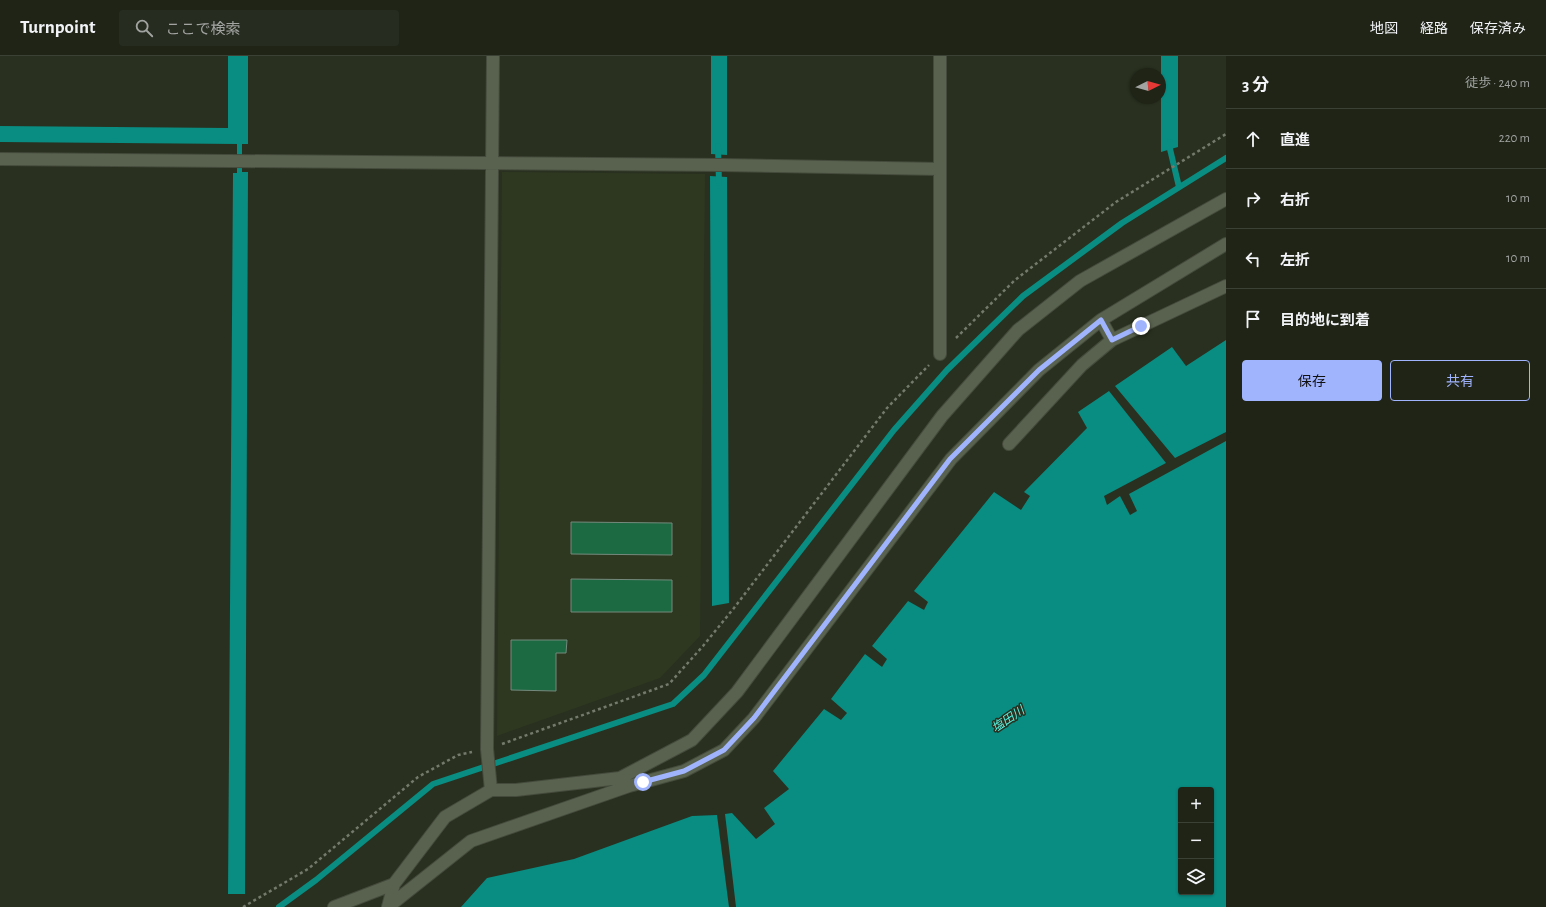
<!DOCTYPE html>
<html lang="ja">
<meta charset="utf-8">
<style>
:root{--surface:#1f2417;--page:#272c20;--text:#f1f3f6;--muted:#a1a4a1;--line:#3c4136;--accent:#a0b3fd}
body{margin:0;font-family:"Alegreya Sans","Noto Sans JP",sans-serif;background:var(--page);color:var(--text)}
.controls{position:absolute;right:12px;bottom:12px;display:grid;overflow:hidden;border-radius:4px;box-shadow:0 1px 3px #0004}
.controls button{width:36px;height:36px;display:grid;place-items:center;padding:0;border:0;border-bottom:1px solid var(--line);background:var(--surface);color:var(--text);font:20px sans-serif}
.compass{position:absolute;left:1130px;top:12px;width:36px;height:36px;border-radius:50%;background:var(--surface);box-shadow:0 1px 3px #0004;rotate:85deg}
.stop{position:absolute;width:12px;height:12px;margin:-9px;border:3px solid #a0b3fd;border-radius:50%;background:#fff}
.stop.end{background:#a0b3fd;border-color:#fff;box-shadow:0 1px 4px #0008}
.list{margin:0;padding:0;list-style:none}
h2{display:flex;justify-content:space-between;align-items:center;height:52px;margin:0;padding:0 16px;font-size:17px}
h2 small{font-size:13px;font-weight:400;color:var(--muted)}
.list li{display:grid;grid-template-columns:26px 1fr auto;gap:12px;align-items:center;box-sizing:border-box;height:60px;padding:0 16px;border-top:1px solid var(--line)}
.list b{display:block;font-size:15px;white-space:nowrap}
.list em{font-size:13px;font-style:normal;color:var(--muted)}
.actions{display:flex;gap:8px;padding:12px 16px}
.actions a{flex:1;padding:9px 0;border:1px solid var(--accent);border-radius:4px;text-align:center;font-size:14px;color:var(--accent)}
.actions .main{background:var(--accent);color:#111}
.icon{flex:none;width:22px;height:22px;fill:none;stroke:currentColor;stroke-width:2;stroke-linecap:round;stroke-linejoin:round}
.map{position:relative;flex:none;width:1226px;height:851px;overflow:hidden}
header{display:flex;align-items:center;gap:24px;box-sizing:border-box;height:56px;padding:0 20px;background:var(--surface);border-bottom:1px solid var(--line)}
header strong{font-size:19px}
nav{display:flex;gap:22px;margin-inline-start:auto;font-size:14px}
.search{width:280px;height:36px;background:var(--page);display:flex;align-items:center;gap:10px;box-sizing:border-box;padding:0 14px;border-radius:4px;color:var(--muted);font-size:15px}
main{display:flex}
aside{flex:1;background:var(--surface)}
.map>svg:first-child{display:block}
</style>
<header>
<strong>Turnpoint</strong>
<div class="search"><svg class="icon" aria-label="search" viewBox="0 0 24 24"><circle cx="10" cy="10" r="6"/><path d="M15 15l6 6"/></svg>ここで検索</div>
<nav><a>地図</a><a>経路</a><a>保存済み</a></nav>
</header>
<main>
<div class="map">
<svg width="1226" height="851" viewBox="0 0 1226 851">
<rect width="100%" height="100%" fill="#29301f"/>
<path fill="#2e3821" d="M502,116L705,118L700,580L660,622L497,680Z"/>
<path fill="#098c82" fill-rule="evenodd" d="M228,0H248V88H242V116H248L245,838H228L233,117H237V88L0,86V70L228,72Z
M711,0H727V99L711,98Z
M1161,0H1178V91L1161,96Z
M710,120L727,121L729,547L712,550Z
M1226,284V376L1175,402L1115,330L1172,291L1186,310Z
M1109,335L1166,407L1104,440L1107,449L1120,440L1130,459L1137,455L1129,438L1226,385V851H736L725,758L732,757L756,783L775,768L764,752L789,733L773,715L824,653L841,664L847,657L831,643L865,598L882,611L887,603L872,590L908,545L924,554L928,546L914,535L994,436L1021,454L1030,440L1024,436L1087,372L1078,356ZM1181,734H1211V836H1181Z
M717,759L729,851H461L487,822L574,803L692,760Z"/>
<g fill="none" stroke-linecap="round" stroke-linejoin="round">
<path stroke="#098c82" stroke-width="6" d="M1170,86V93L1179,131
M718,90L719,127
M279,851L316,824L433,728L673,648L704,619L894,374L947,314L1023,240L1122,167L1226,102"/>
</g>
<path fill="#1b6a42" stroke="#75897c" d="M571,466L672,467V499L571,498Z
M571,523L672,524V556H571Z
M511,584H567L566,597H556V635L511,634Z"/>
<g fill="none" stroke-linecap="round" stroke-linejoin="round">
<defs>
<path id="minor" d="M940,0V298
M0,103L722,109L939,113
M1112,284L1226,230
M1009,388L1082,309L1112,284L1101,264
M620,722L692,684L737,636L942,360L1018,274L1080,225L1226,143
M491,734H516L620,722L625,727
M334,851L394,828
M388,851L471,785L629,730L684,715L724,694L754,662L951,403L1039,314L1101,264L1226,188
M388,851L394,828L445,761L491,734L487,693L493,0"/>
</defs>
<use href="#minor" stroke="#454b3c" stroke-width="14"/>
<path stroke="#747b6c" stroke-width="2.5" stroke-dasharray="3 3" stroke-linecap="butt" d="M956,282L1015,224L1116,146L1226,78
M502,688L669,628L703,590L734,552L887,352L929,309
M243,851L308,813L418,721L458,699L472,696"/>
<use href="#minor" stroke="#59624f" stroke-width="12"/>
</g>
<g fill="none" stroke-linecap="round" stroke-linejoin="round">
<path stroke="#a0b3fd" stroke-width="5" d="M643,726L684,715L724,694L754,662L950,403L1039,314L1101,264L1112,284L1141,270"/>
</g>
<g text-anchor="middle" stroke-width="3" stroke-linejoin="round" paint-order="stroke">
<g font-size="12" font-style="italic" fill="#5af3e3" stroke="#29301f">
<text transform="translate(1008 663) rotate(-34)" y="4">塩田川</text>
</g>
</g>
</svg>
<div class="controls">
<button>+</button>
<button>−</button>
<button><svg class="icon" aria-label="layers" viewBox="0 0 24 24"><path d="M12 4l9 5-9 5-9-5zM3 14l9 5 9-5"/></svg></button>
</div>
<svg class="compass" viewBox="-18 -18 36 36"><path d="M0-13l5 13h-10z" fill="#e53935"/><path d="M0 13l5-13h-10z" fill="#a1a4a1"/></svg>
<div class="stop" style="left:643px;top:726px"></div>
<div class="stop end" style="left:1141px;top:270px"></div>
</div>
<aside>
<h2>3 分<small>徒歩 · 240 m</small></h2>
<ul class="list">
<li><svg class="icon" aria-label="ahead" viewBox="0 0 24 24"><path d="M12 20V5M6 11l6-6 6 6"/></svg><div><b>直進</b></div><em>220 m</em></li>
<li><svg class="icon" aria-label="right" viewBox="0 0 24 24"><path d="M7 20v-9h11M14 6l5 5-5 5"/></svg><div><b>右折</b></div><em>10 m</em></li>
<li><svg class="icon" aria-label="left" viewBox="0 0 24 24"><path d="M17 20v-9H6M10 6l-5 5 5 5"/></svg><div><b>左折</b></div><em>10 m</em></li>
<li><svg class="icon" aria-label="arrive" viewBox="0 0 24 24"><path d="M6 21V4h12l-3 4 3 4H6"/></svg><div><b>目的地に到着</b></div></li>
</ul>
<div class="actions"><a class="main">保存</a><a>共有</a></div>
</aside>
</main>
